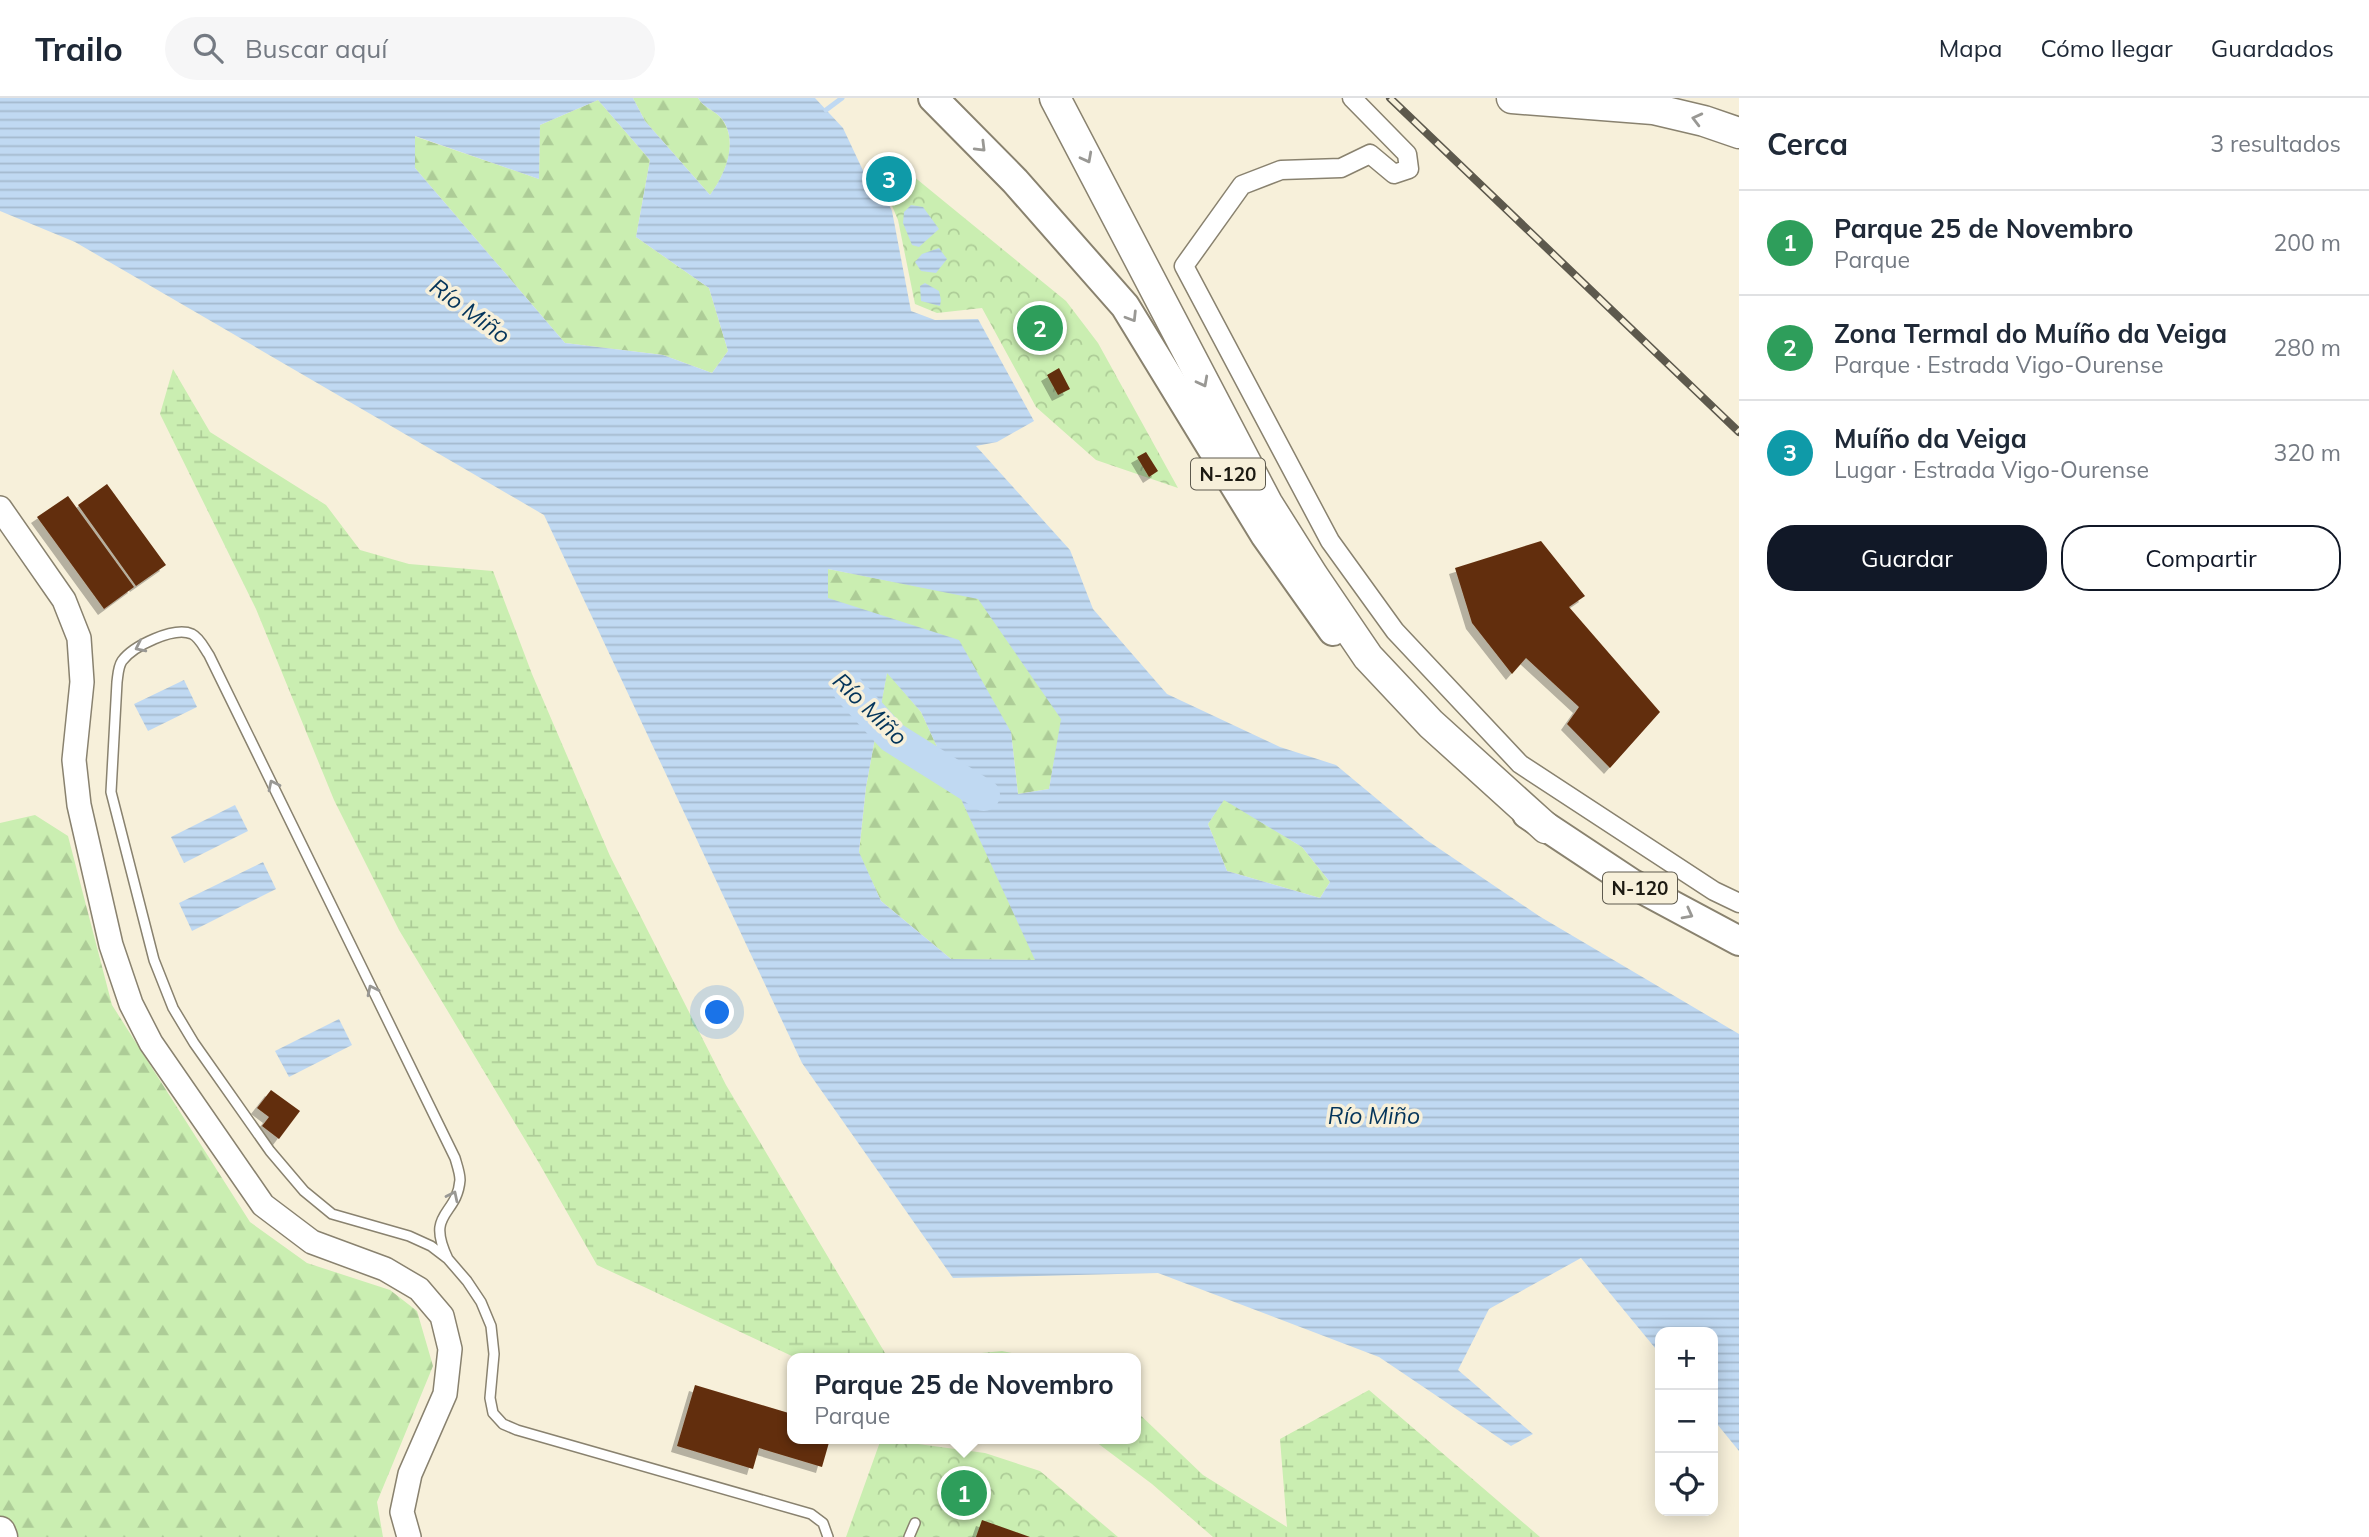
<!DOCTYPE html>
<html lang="es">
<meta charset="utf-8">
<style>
:root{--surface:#fff;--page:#f6f6f7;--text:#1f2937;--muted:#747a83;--line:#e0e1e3;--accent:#111827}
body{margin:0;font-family:Mulish,sans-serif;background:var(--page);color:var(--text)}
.controls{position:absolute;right:21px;bottom:21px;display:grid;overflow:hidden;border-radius:14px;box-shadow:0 4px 18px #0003}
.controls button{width:63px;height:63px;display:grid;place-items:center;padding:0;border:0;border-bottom:2px solid var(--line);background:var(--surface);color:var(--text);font:35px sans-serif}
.you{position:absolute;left:718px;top:915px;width:24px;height:24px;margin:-18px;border:5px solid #fff;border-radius:50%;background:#1a73e8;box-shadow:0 0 0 10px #1a73e833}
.badge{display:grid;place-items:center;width:46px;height:46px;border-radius:50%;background:var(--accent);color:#fff;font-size:23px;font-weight:700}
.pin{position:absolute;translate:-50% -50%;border:4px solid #fff;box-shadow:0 2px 7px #0006}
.popup{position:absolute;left:787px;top:1255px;width:354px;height:91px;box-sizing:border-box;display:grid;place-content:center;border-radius:14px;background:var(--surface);filter:drop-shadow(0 2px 5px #0005);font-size:23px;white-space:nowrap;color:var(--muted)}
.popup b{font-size:26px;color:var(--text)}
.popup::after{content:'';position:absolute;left:50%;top:100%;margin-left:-14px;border:14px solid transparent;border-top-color:var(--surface)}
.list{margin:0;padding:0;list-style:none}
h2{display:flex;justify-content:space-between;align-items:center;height:91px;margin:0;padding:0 28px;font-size:30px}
h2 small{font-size:23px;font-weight:400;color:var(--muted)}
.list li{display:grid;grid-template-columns:46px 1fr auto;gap:21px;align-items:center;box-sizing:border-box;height:105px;padding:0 28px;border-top:2px solid var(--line)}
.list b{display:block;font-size:26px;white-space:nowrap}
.list p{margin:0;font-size:23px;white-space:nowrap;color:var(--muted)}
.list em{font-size:23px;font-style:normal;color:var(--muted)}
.actions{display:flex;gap:14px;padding:21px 28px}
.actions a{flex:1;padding:16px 0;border:2px solid var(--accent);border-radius:28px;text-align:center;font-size:24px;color:var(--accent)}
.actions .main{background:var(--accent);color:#fff}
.icon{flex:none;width:38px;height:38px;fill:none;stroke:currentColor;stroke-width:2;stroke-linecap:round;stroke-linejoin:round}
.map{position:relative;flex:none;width:1739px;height:1439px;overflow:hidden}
header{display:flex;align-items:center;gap:42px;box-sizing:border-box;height:98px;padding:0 35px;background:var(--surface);border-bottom:2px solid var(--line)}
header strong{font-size:33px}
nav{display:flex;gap:38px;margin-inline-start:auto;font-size:24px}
.search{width:490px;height:63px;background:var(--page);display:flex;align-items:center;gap:18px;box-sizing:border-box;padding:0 24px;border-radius:38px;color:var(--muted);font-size:26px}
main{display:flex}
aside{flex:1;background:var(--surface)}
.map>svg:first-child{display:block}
</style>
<header>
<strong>Trailo</strong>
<div class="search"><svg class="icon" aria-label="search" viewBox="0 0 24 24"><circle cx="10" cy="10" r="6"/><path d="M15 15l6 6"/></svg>Buscar aquí</div>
<nav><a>Mapa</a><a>Cómo llegar</a><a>Guardados</a></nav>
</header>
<main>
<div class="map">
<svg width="1739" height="1439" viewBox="0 0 1739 1439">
<defs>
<pattern id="forest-firs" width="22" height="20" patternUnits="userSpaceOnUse" patternTransform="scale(1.75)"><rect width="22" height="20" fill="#caeeb1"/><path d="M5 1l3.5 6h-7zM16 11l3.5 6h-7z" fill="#adcc97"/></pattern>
<pattern id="wetland-marsh" width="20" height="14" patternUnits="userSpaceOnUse" patternTransform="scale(1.75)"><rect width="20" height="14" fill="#caeeb1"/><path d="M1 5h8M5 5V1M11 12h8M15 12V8" fill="none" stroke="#adcc97"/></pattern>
<pattern id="park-crowns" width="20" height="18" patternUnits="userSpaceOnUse" patternTransform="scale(1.75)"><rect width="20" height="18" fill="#caeeb1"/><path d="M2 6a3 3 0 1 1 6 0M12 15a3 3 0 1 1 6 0" fill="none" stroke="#adcc97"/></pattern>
<pattern id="water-rules" width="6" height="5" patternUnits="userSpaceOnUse" patternTransform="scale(1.75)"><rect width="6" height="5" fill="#c0d9f2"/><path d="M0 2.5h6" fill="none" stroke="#a4bace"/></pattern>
<filter id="shadow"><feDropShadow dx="-6" dy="6" stdDeviation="0" flood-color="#0004"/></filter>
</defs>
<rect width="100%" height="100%" fill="#f7f0da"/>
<path fill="url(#forest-firs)" d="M633,0H698C704,10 716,13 722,21C739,45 725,77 710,97L645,23Z
M598,2L650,62L636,139L709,190L728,253L712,275L663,257L565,245L415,70L414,38L539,81L540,27Z
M828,471L978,500L1062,621L1049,691L1018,696L1011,634L827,500Z
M887,574L921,614L1036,862L951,861L881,803L859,755L866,689Z
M1224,701L1302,749L1330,784L1320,800L1227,773L1208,726Z
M35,717L68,738L112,907L250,1124L307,1165L390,1192L417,1213L433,1268L377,1404L383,1439H0V725Z"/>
<path fill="url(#wetland-marsh)" d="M173,271L210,334L326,407L360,452L409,466L493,473L532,576L610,758L726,987L888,1260L794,1259L597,1167L539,1065L399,832L334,702L256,511L160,316Z
M1002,1253L1036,1260H930Z
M1369,1292L1540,1439H1213L1152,1386L1092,1341H1136V1313L1203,1377L1287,1429L1280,1341Z"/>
<path fill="url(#park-crowns)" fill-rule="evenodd" d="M891,60L1066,203L1098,245L1178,390L1096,362L1036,309L982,210L937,215L915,206L898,122L887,96L870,74ZM889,69L900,79L899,89L895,93L887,91L877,82Z
M881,1341L985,1355L1040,1373L1118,1439H846Z"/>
<path fill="url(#water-rules)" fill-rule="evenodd" d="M0,0H633L645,23L710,97C725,77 739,44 722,21C716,13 704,10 698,0H815L843,30L867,81L884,97L892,113L911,213L935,222L978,221L1034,323L997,344L976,348L1070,452L1093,511L1167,596L1280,649L1336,667L1425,741L1539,818L1739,936V1353L1713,1321V1234H1660V1256L1581,1160L1489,1211L1458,1272L1533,1336L1511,1348L1379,1259L1158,1175L953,1180L802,965L544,417L75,144L0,113ZM598,2L650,62L636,139L709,190L728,253L712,275L663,257L565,245L415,70V38L539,81L540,27ZM828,471L978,501L1061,621L1049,691L1018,696L1011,634L959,542L828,500ZM887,575L921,614L1035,862L951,861L881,803L859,754L866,689ZM1224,702L1302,749L1330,784L1320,800L1227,773L1208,726Z
M911,107L923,109L939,131L919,149L912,147L903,125L904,114Z
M939,150L947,161L936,175L921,173L915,164L922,156Z
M925,185L939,193L941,202L940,208L921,203L920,188Z
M184,582L197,609L148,633L134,606Z
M235,707L248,733L184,765L171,739Z
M263,764L276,791L192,833L179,805Z
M339,921L352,947L289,979L275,953Z"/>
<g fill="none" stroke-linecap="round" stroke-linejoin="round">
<path stroke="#c0d9f2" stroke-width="5" d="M826,12L842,0"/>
<path stroke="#c0d9f2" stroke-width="32" d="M849,592L892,639L984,697"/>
</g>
<path fill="#622e0c" filter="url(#shadow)" d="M890,69L900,79L899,89L895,93L887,91L877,82Z
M1059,270L1070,291L1058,297L1047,277Z
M1146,354L1158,373L1149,379L1137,359Z
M107,386L166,467L136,488L78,407Z
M68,398L134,489L104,511L37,419Z
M1541,443L1585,498L1569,509L1660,614L1610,670L1567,626L1579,609L1526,560L1512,576L1472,525L1455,470Z
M271,992L300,1013L279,1041L262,1028L269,1019L257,1010Z
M695,1287L792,1316V1341H830L822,1369L759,1350L753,1371L677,1348Z
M982,1422L1030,1439H976Z"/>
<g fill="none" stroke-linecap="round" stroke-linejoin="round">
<defs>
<path id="service" d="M448,1161C425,1113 457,1119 460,1082C460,1075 457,1067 455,1060L209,557C204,550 200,540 192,536C174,528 133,548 122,563C118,569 118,577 117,584L111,694L154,862L173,910L194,945L270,1053L304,1093L332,1116L409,1138L431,1148L448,1161L467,1183L481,1204L491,1228L494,1256L490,1300L493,1315L503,1326L517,1332L811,1416L823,1425L828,1439
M909,1439L915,1425"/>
<path id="minor" d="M1352,0L1407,56L1409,71L1394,76L1370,56L1341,70L1281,72L1242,87L1184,168L1330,443L1395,533L1520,666L1714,793L1739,805"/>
<path id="secondary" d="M0,410L64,502L79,540L82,584L74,662L79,707L111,847L131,906L151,945L263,1107L312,1144L385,1171L419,1191L442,1218L450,1251L445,1296L410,1376L402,1414L409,1439"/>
<path id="trunk" d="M933,0L1015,83L1125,208L1265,437L1333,533
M1527,716L1631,785L1739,843"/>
<path id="motorway" d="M1055,0L1267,405L1313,478L1368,559L1431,626L1546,730
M1512,0L1653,11L1704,23L1739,35
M0,1434L2,1439"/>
</defs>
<use href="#service" stroke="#89826f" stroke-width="12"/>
<use href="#minor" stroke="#89826f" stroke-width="21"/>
<use href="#secondary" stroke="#89826f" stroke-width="26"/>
<use href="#trunk" stroke="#89826f" stroke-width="32"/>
<use href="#motorway" stroke="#89826f" stroke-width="33"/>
<use href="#service" stroke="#fff" stroke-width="9"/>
<use href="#minor" stroke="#fff" stroke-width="18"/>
<use href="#secondary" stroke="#fff" stroke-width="23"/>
<use href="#trunk" stroke="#fff" stroke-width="28"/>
<use href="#motorway" stroke="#fff" stroke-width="30"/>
<defs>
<path id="rail" d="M1390,0L1739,334"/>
</defs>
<use href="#rail" stroke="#5d594d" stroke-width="8"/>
<use href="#rail" stroke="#f7f0da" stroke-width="5" stroke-dasharray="16" stroke-linecap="butt"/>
</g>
<defs><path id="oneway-chevron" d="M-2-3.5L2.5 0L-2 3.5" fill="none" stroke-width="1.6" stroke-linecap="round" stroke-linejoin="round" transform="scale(1.75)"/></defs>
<g stroke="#999894">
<use href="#oneway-chevron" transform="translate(1697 21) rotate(-166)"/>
<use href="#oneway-chevron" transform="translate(981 49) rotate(45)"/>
<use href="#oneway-chevron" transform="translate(1087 60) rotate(62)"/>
<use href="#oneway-chevron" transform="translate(1132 219) rotate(58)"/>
<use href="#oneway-chevron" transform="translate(1203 284) rotate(62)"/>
<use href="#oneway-chevron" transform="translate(140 549) rotate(154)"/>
<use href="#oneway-chevron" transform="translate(273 687) rotate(-116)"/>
<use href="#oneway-chevron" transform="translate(1688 816) rotate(28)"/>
<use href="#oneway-chevron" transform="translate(372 892) rotate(-116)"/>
<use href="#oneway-chevron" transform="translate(453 1098) rotate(-64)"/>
</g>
<g text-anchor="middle" stroke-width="7" stroke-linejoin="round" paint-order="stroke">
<g fill="#f7f0da" stroke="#5e5a4e" stroke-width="2">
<rect x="1191" y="360.5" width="74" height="31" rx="5"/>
<rect x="1603" y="774.5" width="74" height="31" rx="5"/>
</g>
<g font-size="19" font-weight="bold" fill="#1c1a12">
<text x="1228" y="383">N-120</text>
<text x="1640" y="797">N-120</text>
</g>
<g font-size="23" font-style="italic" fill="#03345a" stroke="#f7f0da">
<text transform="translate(470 213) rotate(36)" y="8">Río Miño</text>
<text transform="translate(870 611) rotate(44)" y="8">Río Miño</text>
<text x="1374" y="1026">Río Miño</text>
</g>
</g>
</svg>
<div class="controls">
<button>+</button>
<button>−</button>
<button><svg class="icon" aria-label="locate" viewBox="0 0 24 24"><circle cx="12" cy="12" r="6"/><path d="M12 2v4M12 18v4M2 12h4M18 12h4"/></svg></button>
</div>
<div class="you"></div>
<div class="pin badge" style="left:964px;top:1395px;background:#2e9e5b">1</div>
<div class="popup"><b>Parque 25 de Novembro</b>Parque</div>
<div class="pin badge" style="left:1040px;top:230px;background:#2e9e5b">2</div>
<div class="pin badge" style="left:889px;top:81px;background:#0f9aa8">3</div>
</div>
<aside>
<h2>Cerca<small>3 resultados</small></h2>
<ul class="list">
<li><span class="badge" style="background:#2e9e5b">1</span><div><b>Parque 25 de Novembro</b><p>Parque</p></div><em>200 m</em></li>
<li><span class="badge" style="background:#2e9e5b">2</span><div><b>Zona Termal do Muíño da Veiga</b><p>Parque · Estrada Vigo-Ourense</p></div><em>280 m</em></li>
<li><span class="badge" style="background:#0f9aa8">3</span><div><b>Muíño da Veiga</b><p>Lugar · Estrada Vigo-Ourense</p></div><em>320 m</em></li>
</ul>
<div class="actions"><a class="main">Guardar</a><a>Compartir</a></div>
</aside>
</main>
